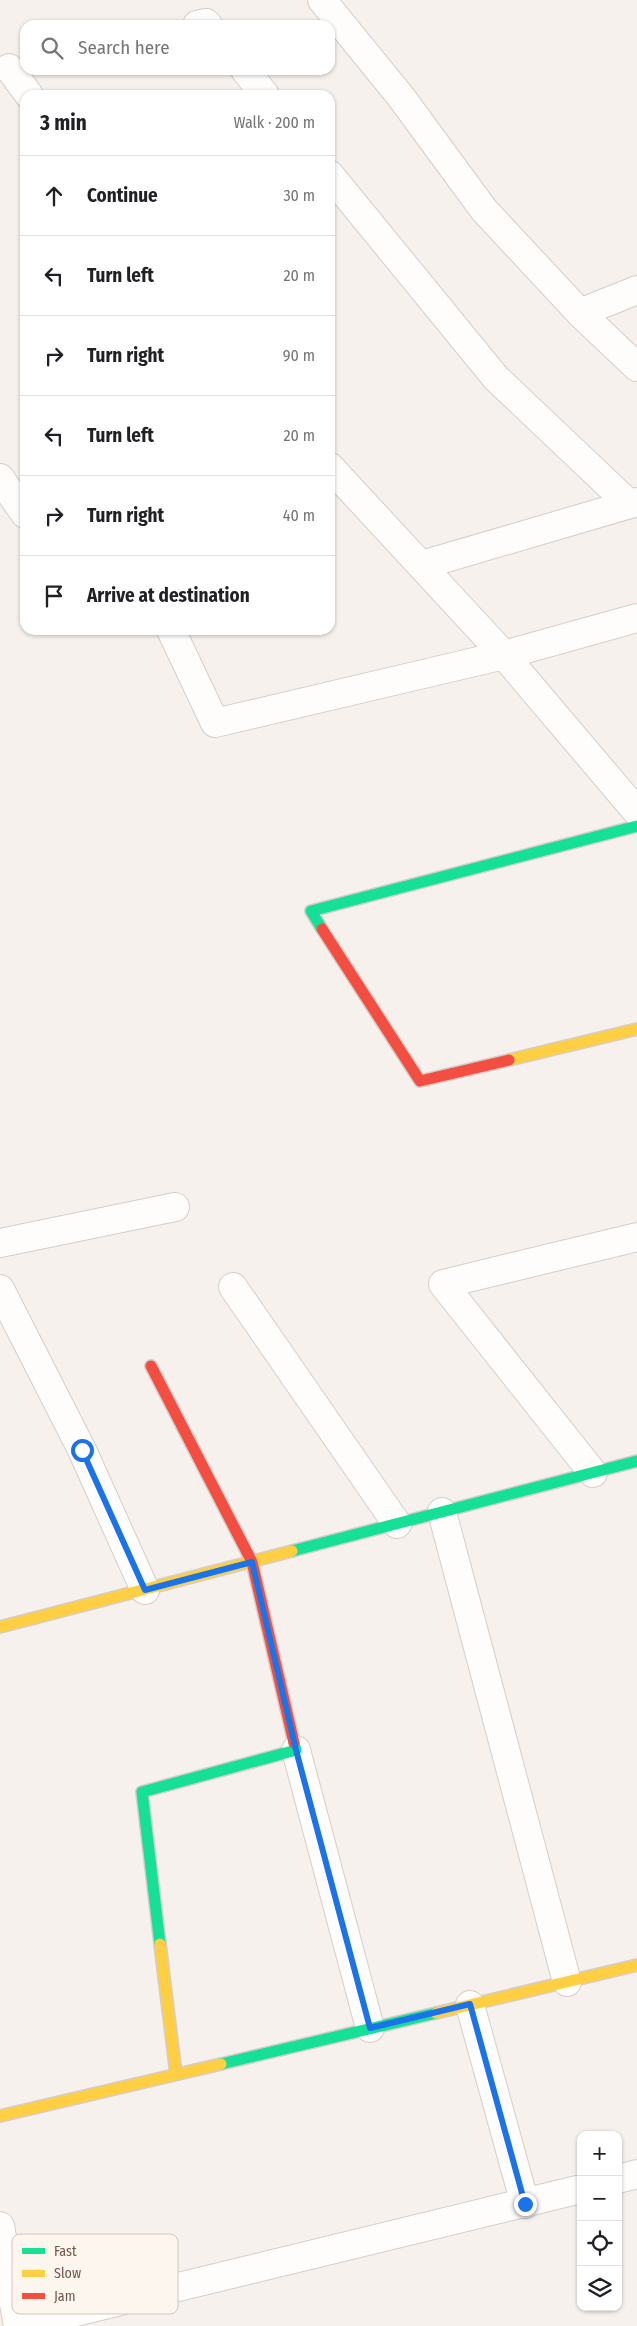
<!DOCTYPE html>
<meta charset="utf-8">
<style>
:root{--surface:#fff;--page:#f6f6f6;--text:#202124;--muted:#757577;--line:#e0e0e0}
body{margin:0;font-family:"Fira Sans Condensed",sans-serif;background:var(--page);color:var(--text)}
.controls{position:absolute;right:15px;bottom:15px;display:grid;overflow:hidden;border-radius:10px;box-shadow:0 1px 4px #0004}
.controls button{width:45px;height:45px;display:grid;place-items:center;padding:0;border:0;border-bottom:1px solid var(--line);background:var(--surface);color:var(--text);font:25px sans-serif}
.stop{position:absolute;width:15px;height:15px;margin:-11px;border:4px solid #1a73e8;border-radius:50%;background:#fff}
.stop.end{background:#1a73e8;border-color:#fff;box-shadow:0 1px 5px #0008}
.list{margin:0;padding:0;list-style:none}
h2{display:flex;justify-content:space-between;align-items:center;height:65px;margin:0;padding:0 20px;font-size:21px}
h2 small{font-size:16px;font-weight:400;color:var(--muted)}
.list li{display:grid;grid-template-columns:32px 1fr auto;gap:15px;align-items:center;box-sizing:border-box;height:80px;padding:0 20px;border-top:1px solid var(--line)}
.list b{display:block;font-size:19px;white-space:nowrap}
.list em{font-size:16px;font-style:normal;color:var(--muted)}
.icon{flex:none;width:28px;height:28px;fill:none;stroke:currentColor;stroke-width:2;stroke-linecap:round;stroke-linejoin:round}
.map{position:relative;flex:none;width:637px;height:2326px;overflow:hidden}
.search{position:absolute;background:var(--surface);box-shadow:0 1px 4px #0004;left:20px;top:20px;width:315px;height:55px;display:flex;align-items:center;gap:12px;box-sizing:border-box;padding:0 18px;border-radius:15px;color:var(--muted);font-size:19px}
.panel{position:absolute;background:var(--surface);box-shadow:0 1px 4px #0004;left:20px;top:90px;width:315px;height:545px;border-radius:15px}
.map>svg:first-child{display:block}
</style>
<div class="map">
<svg width="637" height="2326" viewBox="0 0 637 2326">
<rect width="100%" height="100%" fill="#f6f1ec"/>
<g fill="none" stroke-linecap="round" stroke-linejoin="round">
<defs>
<path id="street" d="M322,0L401,97L484,210L580,313L637,367
M197,25L206,23L208,25
M9,68L29,95
M245,70L265,95
M330,175L496,378L629,504
M580,313L637,290
M330,467L504,655L637,812
M0,478L25,514
M422,565L637,502
M171,630L215,723L504,655L637,618
M0,1243L175,1207
M233,1287L397,1524
M0,1289L82,1450L145,1590
M593,1473L443,1284L637,1237
M442,1512L567,1982
M296,1750L370,2028
M470,2005L525,2204
M618,2179L637,2174
M0,2226L18,2326
M18,2326L581,2189"/>
<path id="fast" d="M322,929L311,911L637,826
M292,1551L637,1461
M160,1944L142,1792L296,1750L294,1743
M221,2064L436,2013"/>
<path id="slow" d="M509,1060L637,1029
M0,1627L292,1551
M160,1944L176,2074
M436,2013L637,1965
M0,2116L221,2064"/>
<path id="jam" d="M322,929L420,1081L509,1060
M151,1366L252,1562L294,1743"/>
</defs>
<use href="#street" stroke="#d5ceca" stroke-width="30"/>
<use href="#fast" stroke="#d5cdc8" stroke-width="14"/>
<use href="#slow" stroke="#d5cdc8" stroke-width="14"/>
<use href="#jam" stroke="#d5cdc8" stroke-width="14"/>
<use href="#street" stroke="#fefdfc" stroke-width="28"/>
<use href="#fast" stroke="#16e098" stroke-width="11"/>
<use href="#slow" stroke="#ffcf43" stroke-width="11"/>
<use href="#jam" stroke="#f24e42" stroke-width="11"/>
</g>
<g fill="none" stroke-linecap="round" stroke-linejoin="round">
<path stroke="#1a73e8" stroke-width="6" d="M82,1450L145,1590L252,1562L296,1750L370,2028L470,2004L525,2204"/>
</g>
<rect x="12" y="2234" width="166" height="80" rx="8" fill="#fdf6ee" stroke="#d3c6be" stroke-width="1"/>
<rect x="22" y="2248" width="23" height="6" fill="#16e098"/>
<rect x="22" y="2270" width="23" height="7" fill="#ffcf43"/>
<rect x="22" y="2293" width="23" height="6" fill="#f24e42"/>
<g font-size="14" fill="#72574e">
<text x="54" y="2256">Fast</text>
<text x="54" y="2278">Slow</text>
<text x="54" y="2301">Jam</text>
</g>
</svg>
<div class="controls">
<button>+</button>
<button>−</button>
<button><svg class="icon" aria-label="locate" viewBox="0 0 24 24"><circle cx="12" cy="12" r="6"/><path d="M12 2v4M12 18v4M2 12h4M18 12h4"/></svg></button>
<button><svg class="icon" aria-label="layers" viewBox="0 0 24 24"><path d="M12 4l9 5-9 5-9-5zM3 14l9 5 9-5"/></svg></button>
</div>
<div class="stop" style="left:82px;top:1450px"></div>
<div class="stop end" style="left:525px;top:2204px"></div>
<div class="search"><svg class="icon" aria-label="search" viewBox="0 0 24 24"><circle cx="10" cy="10" r="6"/><path d="M15 15l6 6"/></svg>Search here</div>
<section class="panel">
<h2>3 min<small>Walk · 200 m</small></h2>
<ul class="list">
<li><svg class="icon" aria-label="ahead" viewBox="0 0 24 24"><path d="M12 20V5M6 11l6-6 6 6"/></svg><div><b>Continue</b></div><em>30 m</em></li>
<li><svg class="icon" aria-label="left" viewBox="0 0 24 24"><path d="M17 20v-9H6M10 6l-5 5 5 5"/></svg><div><b>Turn left</b></div><em>20 m</em></li>
<li><svg class="icon" aria-label="right" viewBox="0 0 24 24"><path d="M7 20v-9h11M14 6l5 5-5 5"/></svg><div><b>Turn right</b></div><em>90 m</em></li>
<li><svg class="icon" aria-label="left" viewBox="0 0 24 24"><path d="M17 20v-9H6M10 6l-5 5 5 5"/></svg><div><b>Turn left</b></div><em>20 m</em></li>
<li><svg class="icon" aria-label="right" viewBox="0 0 24 24"><path d="M7 20v-9h11M14 6l5 5-5 5"/></svg><div><b>Turn right</b></div><em>40 m</em></li>
<li><svg class="icon" aria-label="arrive" viewBox="0 0 24 24"><path d="M6 21V4h12l-3 4 3 4H6"/></svg><div><b>Arrive at destination</b></div></li>
</ul>
</section>
</div>
